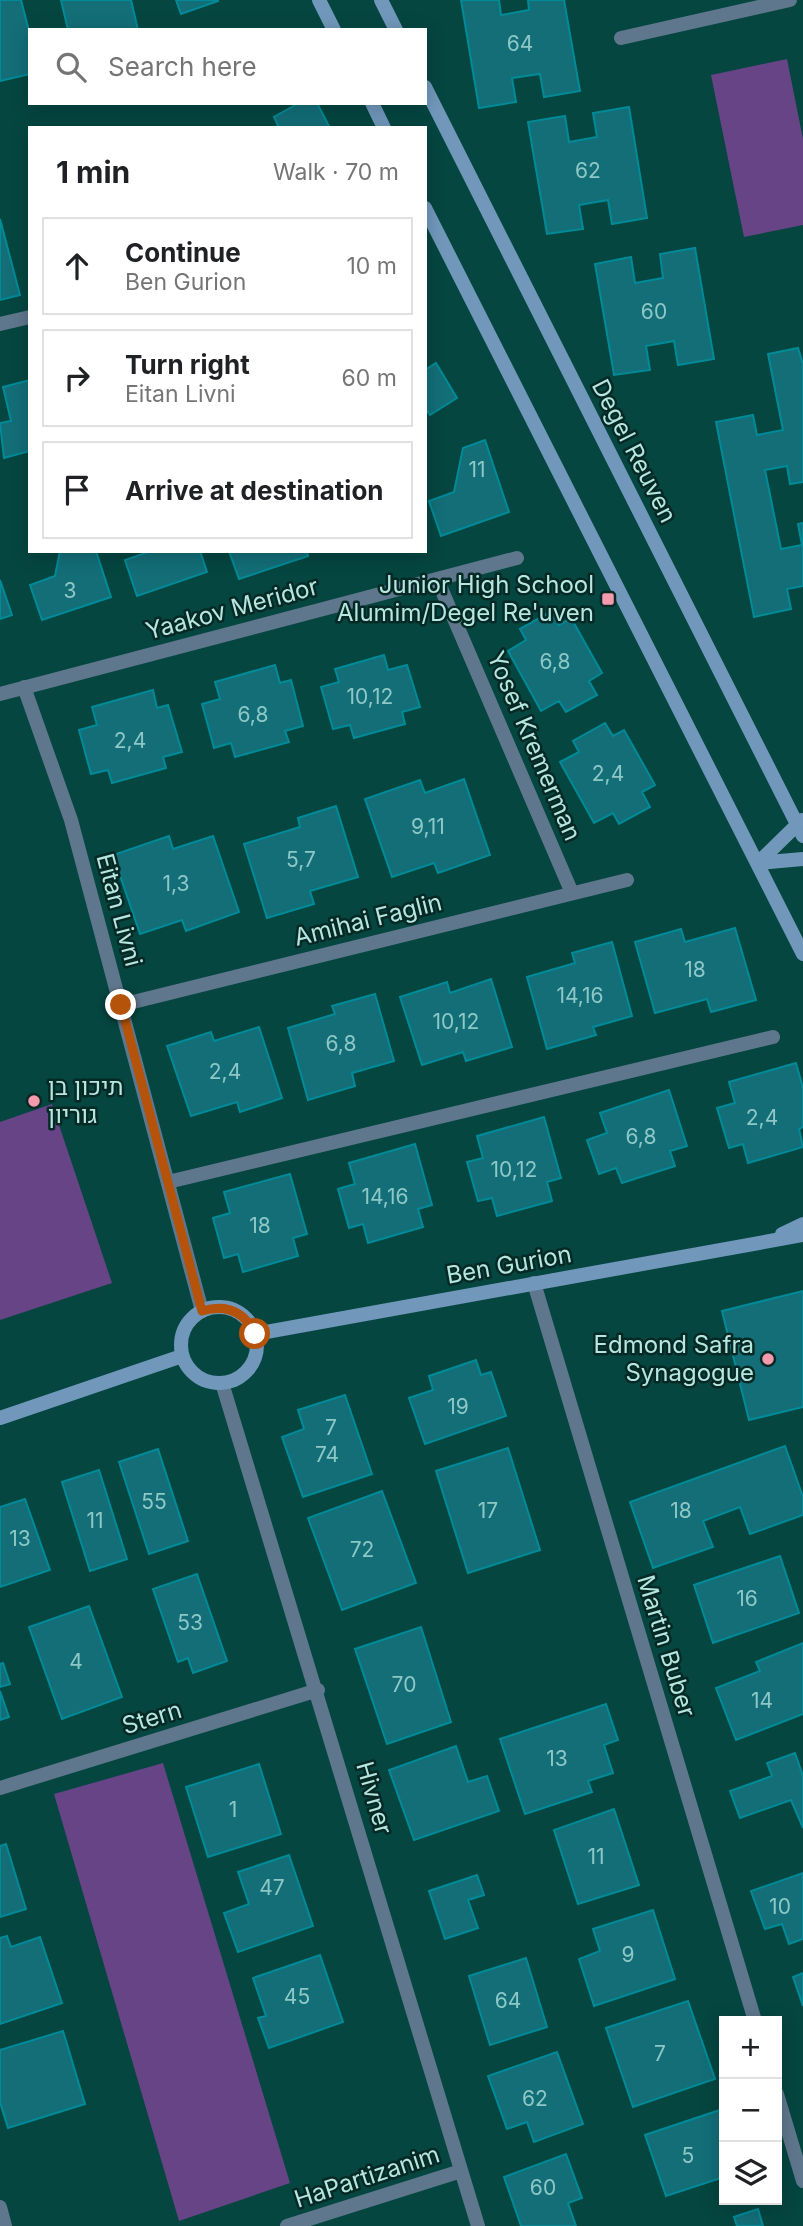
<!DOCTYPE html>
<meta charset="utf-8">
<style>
:root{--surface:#fff;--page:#f6f6f6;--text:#202124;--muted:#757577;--line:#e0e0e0}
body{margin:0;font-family:Inter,Heebo,sans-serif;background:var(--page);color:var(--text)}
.controls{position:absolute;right:21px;bottom:21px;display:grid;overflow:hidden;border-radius:0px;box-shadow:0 4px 18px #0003}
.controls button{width:63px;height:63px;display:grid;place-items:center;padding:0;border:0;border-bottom:2px solid var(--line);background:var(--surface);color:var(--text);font:35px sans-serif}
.stop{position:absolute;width:21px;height:21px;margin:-16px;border:5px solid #b45309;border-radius:50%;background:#fff}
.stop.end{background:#b45309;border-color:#fff;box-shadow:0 2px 7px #0008}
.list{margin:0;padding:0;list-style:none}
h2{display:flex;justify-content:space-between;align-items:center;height:91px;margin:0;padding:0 28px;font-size:30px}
h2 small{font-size:23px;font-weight:400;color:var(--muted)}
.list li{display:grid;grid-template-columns:46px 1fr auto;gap:21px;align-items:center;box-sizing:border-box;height:98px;margin:0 14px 14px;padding:0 14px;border:2px solid var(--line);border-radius:0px}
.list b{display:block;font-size:26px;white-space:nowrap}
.list p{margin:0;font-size:23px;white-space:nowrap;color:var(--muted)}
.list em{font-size:23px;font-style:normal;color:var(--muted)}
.icon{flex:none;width:38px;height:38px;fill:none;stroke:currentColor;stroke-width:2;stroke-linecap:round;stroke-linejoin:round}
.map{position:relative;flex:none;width:803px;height:2226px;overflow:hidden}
.search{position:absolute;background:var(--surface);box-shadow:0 4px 18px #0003;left:28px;top:28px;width:399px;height:77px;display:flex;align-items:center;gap:18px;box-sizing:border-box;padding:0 24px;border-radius:0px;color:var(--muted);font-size:26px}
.panel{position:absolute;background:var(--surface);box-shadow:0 4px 18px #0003;left:28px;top:126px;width:399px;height:427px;border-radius:0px}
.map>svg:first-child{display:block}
</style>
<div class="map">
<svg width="803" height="2226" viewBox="0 0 803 2226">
<rect width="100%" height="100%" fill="#054641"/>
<path fill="#664486" d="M787,59L803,139V225L744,237L711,75Z
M52,1104L112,1283L0,1320V1122Z
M163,1763L290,2183L179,2221L54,1794Z"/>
<path fill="#136e78" stroke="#008b98" stroke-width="2" d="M0,0H21L30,35V74L0,81Z
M61,0H131L138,30H68Z
M176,0H218V1L181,14Z
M461,0H499L501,15L529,10L528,0H564L580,91L544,97L540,74L512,78L516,102L479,108Z
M299,103H317L330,128H279L274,117Z
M629,107L647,218L612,224L608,200L579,205L583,229L547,234L528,122L565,116L569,142L597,137L593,113Z
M0,219L20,295L0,300Z
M695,248L714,359L678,365L674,341L646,346L650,370L614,375L595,264L631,257L635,283L663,278L660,254Z
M798,348L803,364V482L790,484L787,466L765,470L781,549L802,545L798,524L803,523V586L787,589L791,609L754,617L716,422L753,415L757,435L783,430L768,354Z
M436,363L457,398L430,415L425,408V370Z
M30,380V451L4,458L0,423L11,421L3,387Z
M485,440L509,512L441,536L429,501L454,492L463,448Z
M60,551H96L111,597L42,620L30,585L55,576Z
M151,551H200L207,572L137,596L125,560Z
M229,551H307L308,556L239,579Z
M0,580L12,615L0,619Z
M552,611L559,625L571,618L602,673L589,681L597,695L566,712L559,701L541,711L508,651L526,640L520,629Z
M384,655L388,670L407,665L420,707L402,712L405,724L354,738L350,725L333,729L321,687L339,682L335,669Z
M275,665L280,683L291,680L303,726L285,731L289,742L235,757L231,743L214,748L202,704L220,699L215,682Z
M153,690L157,708L168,705L182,752L163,757L166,768L112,783L108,770L91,774L79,730L97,725L92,707Z
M605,723L613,736L624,730L655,785L642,792L650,807L619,824L613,813L594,823L560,762L579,752L573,741Z
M464,779L490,855L438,873L434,863L392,877L365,799L420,780L425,793Z
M336,806L358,877L310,891L314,904L267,918L244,844L300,827L298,818Z
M169,836L173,849L213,836L239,912L186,931L182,920L140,934L113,855Z
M735,928L756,1000L711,1012L707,999L655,1013L635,942L681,929L685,942Z
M612,942L632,1016L593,1027L596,1035L547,1049L527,977L575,963L572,953Z
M491,979L512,1047L466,1061L463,1052L422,1065L400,997L447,982L450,993Z
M375,994L394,1061L352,1073L355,1086L308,1100L288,1028L335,1014L332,1006Z
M259,1027L282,1098L240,1112L237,1102L191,1116L167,1046L211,1032L214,1041Z
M796,1063L803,1088V1127L799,1129L803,1147L748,1163L743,1144L729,1148L717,1108L735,1103L729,1082Z
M669,1090L687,1146L670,1151L675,1166L622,1183L616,1168L599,1174L587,1140L607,1133L600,1113Z
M544,1117L561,1178L547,1182L552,1201L497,1216L492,1198L478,1201L467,1162L483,1158L477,1136Z
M415,1144L432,1205L418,1209L423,1227L368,1243L363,1224L349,1228L338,1189L355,1184L349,1163Z
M290,1174L307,1234L293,1238L298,1256L243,1272L238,1254L224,1258L213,1218L230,1213L224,1192Z
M803,1291V1407L749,1420L722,1311Z
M476,1360L481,1375L491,1372L506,1416L425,1444L409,1398L433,1390L429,1376Z
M345,1395L372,1474L303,1497L282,1437L304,1429L298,1410Z
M785,1446L803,1497V1515L750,1534L740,1507L703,1521L713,1547L653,1568L630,1502Z
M508,1448L540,1550L468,1573L436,1471Z
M158,1449L188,1541L149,1554L119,1462Z
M99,1470L127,1559L90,1571L62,1482Z
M382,1491L416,1583L342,1610L308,1518Z
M25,1499L50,1570L0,1587V1507Z
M780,1556L799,1613L713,1643L694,1585Z
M197,1574L227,1661L193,1673L188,1658L178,1662L153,1589Z
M89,1606L122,1697L62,1719L29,1627Z
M421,1627L451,1722L387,1744L355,1649Z
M803,1643V1714L736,1740L716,1688L760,1671L756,1662Z
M3,1663L10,1684L0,1687V1664Z
M0,1691L9,1717L0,1720Z
M606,1704L618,1740L604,1745L613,1773L588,1781L592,1792L525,1814L500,1739Z
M456,1746L468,1782L487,1776L499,1811L414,1840L389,1770Z
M795,1753L803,1776V1828L791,1800L740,1818L730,1791L772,1776L767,1763Z
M259,1764L281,1834L208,1857L186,1787Z
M614,1809L639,1885L578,1904L554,1830Z
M6,1844L26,1909L0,1917V1846Z
M289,1855L313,1926L238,1952L224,1913L249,1904L238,1872Z
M803,1873V1939L789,1944L782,1924L765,1929L751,1891Z
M477,1875L484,1895L468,1900L478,1928L445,1939L429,1891Z
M653,1910L675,1979L594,2006L579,1959L600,1951L593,1929Z
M7,1936L11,1947L40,1937L62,2003L0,2024V1938Z
M320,1955L343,2022L269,2048L258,2018L266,2016L253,1978Z
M526,1958L547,2027L490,2045L469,1976Z
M803,1973V2006L793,1977Z
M688,2001L715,2079L633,2107L606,2028Z
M63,2031L85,2104L8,2128L0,2102V2050Z
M557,2052L583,2124L534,2142L527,2122L507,2129L488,2076Z
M723,2109L724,2177L666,2196L645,2135Z
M566,2154L582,2198L568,2203L576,2226H521L504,2177Z
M758,2209L763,2226H737L734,2217Z"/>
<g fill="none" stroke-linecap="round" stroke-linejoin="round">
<path stroke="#5f778d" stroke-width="14" d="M168,1182L773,1037"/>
<path stroke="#5f778d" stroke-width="14" d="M621,38L790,0
M0,324L30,317
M437,579L572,893
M24,687L71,820L202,1311
M0,694L517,558
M121,1005L627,880
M534,1283L755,2021
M222,1383L478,2226
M0,1788L318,1690
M777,2094L803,2181
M0,2207L5,2226
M287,2226L461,2171"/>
<path stroke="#7198bb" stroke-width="14" d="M319,0L334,30
M381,0L396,30
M425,87L803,836
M372,103L384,128
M425,208L803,954
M758,863L802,820
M758,863L803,859
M782,1234L803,1224
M181 1345a38 38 0 1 1 76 0a38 38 0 1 1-76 0Z
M255,1334L803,1235
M0,1418L182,1356"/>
</g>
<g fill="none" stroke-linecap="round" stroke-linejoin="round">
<path stroke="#b45309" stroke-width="9" d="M121,1005L202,1311C226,1304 244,1311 255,1334"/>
</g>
<g fill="#f39aac" stroke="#062926" stroke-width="2.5">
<rect x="601" y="592" width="14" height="14" rx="3.5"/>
<circle cx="34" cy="1101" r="7"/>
<circle cx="768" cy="1359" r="7"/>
</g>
<g text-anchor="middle" stroke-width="5" stroke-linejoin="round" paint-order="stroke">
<g font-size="21" fill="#8dc8c6">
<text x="520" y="51">64</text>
<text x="588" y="178">62</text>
<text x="654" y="319">60</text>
<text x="477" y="477">11</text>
<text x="70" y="598">3</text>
<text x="555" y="669">6,8</text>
<text x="370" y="704">10,12</text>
<text x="253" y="722">6,8</text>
<text x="130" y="748">2,4</text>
<text x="608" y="781">2,4</text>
<text x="428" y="834">9,11</text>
<text x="301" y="867">5,7</text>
<text x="176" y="891">1,3</text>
<text x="695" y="977">18</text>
<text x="580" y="1003">14,16</text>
<text x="456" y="1029">10,12</text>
<text x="341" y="1051">6,8</text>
<text x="225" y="1079">2,4</text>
<text x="762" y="1125">2,4</text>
<text x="641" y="1144">6,8</text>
<text x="514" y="1177">10,12</text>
<text x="385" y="1204">14,16</text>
<text x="260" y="1233">18</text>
<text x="458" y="1414">19</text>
<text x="331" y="1435">7</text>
<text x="327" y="1462">74</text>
<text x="154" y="1509">55</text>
<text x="488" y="1518">17</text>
<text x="681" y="1518">18</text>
<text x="95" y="1528">11</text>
<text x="20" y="1546">13</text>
<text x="362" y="1557">72</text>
<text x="747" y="1606">16</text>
<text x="190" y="1630">53</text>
<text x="76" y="1669">4</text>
<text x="404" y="1692">70</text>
<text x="762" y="1708">14</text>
<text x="557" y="1766">13</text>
<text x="233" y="1817">1</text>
<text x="596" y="1864">11</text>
<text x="272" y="1895">47</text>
<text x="780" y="1914">10</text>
<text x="628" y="1962">9</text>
<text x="297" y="2004">45</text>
<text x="508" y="2008">64</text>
<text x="660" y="2061">7</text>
<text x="535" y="2106">62</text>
<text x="688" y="2163">5</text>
<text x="543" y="2195">60</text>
</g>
<g font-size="24" fill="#b6e6e0" stroke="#062926">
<text transform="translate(634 451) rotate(63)" y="8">Degel Reuven</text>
<text transform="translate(232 609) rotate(-15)" y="8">Yaakov Meridor</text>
<text transform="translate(534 746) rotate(67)" y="8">Yosef Kremerman</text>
<text transform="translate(119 910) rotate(75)" y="8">Eitan Livni</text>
<text transform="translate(368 920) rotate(-14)" y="8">Amihai Faglin</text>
<text transform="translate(509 1265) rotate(-10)" y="8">Ben Gurion</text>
<text transform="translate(666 1646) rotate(73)" y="8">Martin Buber</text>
<text transform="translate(152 1718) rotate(-17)" y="8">Stern</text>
<text transform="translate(374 1798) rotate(74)" y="8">Hivner</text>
<text transform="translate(367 2177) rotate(-18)" y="8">HaPartizanim</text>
</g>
<g font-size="24" fill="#b6e6e0" stroke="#062926" text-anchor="end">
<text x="594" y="593">Junior High School<tspan x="594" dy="28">Alumim/Degel Re'uven</tspan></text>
<text x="48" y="1095" text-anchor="start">תיכון בן<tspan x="48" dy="28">גוריון</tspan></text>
<text x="754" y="1353">Edmond Safra<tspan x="754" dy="28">Synagogue</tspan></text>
</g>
</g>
</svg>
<div class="controls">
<button>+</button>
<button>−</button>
<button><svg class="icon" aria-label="layers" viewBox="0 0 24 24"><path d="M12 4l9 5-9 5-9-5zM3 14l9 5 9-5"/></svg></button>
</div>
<div class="stop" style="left:255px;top:1334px"></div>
<div class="stop end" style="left:121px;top:1005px"></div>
<div class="search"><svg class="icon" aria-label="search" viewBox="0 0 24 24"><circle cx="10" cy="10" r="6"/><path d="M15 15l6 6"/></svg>Search here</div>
<section class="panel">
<h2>1 min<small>Walk · 70 m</small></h2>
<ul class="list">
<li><svg class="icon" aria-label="ahead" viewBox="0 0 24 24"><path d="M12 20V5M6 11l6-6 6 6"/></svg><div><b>Continue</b><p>Ben Gurion</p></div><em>10 m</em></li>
<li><svg class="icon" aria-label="right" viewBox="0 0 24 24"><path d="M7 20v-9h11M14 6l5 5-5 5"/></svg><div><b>Turn right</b><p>Eitan Livni</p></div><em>60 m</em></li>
<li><svg class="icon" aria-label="arrive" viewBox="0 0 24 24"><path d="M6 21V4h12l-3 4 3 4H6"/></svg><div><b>Arrive at destination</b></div></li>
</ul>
</section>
</div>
